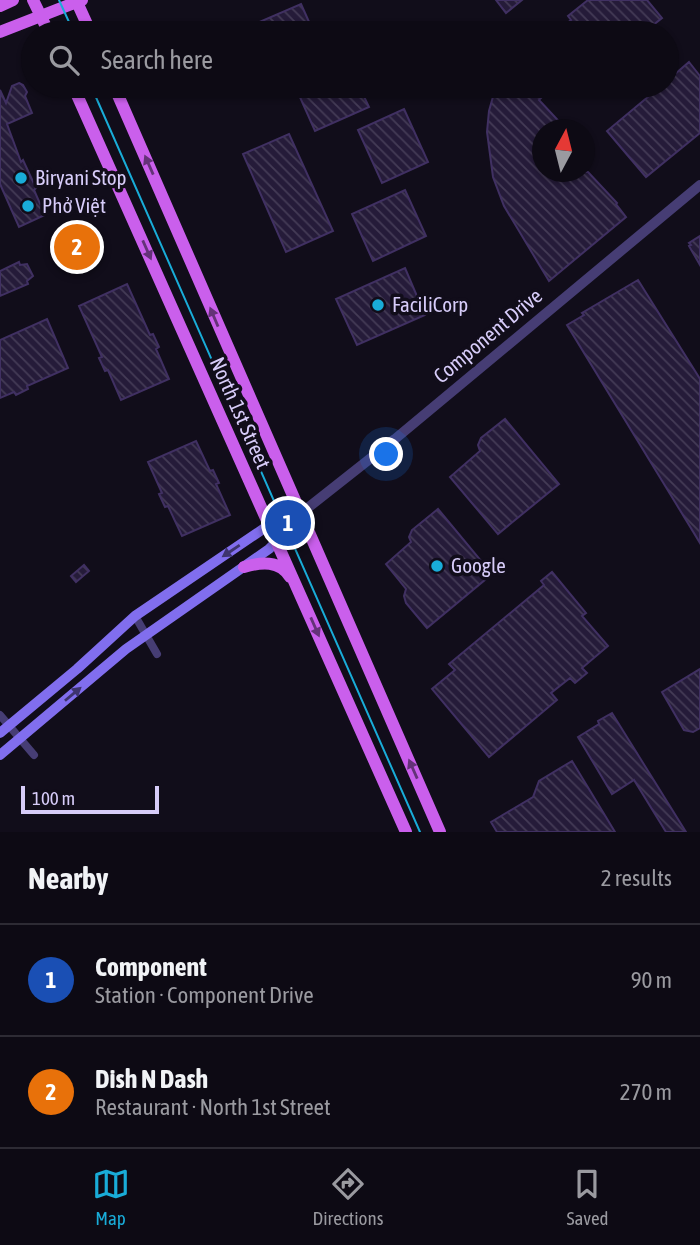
<!DOCTYPE html>
<meta charset="utf-8">
<style>
:root{--surface:#0d0a14;--page:#16131d;--text:#f1f3f6;--muted:#9a9aa0;--line:#2d2b34;--accent:#19acd8}
body{margin:0;font-family:"Asap Condensed",sans-serif;background:var(--page);color:var(--text)}
.compass{position:absolute;left:532px;top:119px;width:63px;height:63px;border-radius:50%;background:var(--surface);box-shadow:0 2px 5px #0004;rotate:7deg}
.scale{position:absolute;left:21px;bottom:18px;width:138px;box-sizing:border-box;padding-left:7px;border:4px solid #d7ccf9;border-top:0;font-size:19px;line-height:24px;white-space:nowrap;color:#d7ccf9;-webkit-text-stroke:5px #110d1a;paint-order:stroke}
.you{position:absolute;left:387px;top:455px;width:24px;height:24px;margin:-18px;border:5px solid #fff;border-radius:50%;background:#1a73e8;box-shadow:0 0 0 10px #1a73e833}
.badge{display:grid;place-items:center;width:46px;height:46px;border-radius:50%;background:var(--accent);color:#fff;font-size:23px;font-weight:700}
.pin{position:absolute;translate:-50% -50%;border:4px solid #fff;box-shadow:0 2px 7px #0006}
.list{margin:0;padding:0;list-style:none}
h2{display:flex;justify-content:space-between;align-items:center;height:91px;margin:0;padding:0 28px;font-size:30px}
h2 small{font-size:23px;font-weight:400;color:var(--muted)}
.list li{display:grid;grid-template-columns:46px 1fr auto;gap:21px;align-items:center;box-sizing:border-box;height:112px;padding:0 28px;border-top:2px solid var(--line)}
.list b{display:block;font-size:26px;white-space:nowrap}
.list p{margin:0;font-size:23px;white-space:nowrap;color:var(--muted)}
.list em{font-size:23px;font-style:normal;color:var(--muted)}
.icon{flex:none;width:38px;height:38px;fill:none;stroke:currentColor;stroke-width:2;stroke-linecap:round;stroke-linejoin:round}
.map{position:relative;flex:none;width:700px;height:832px;overflow:hidden}
.search{position:absolute;background:var(--surface);box-shadow:0 2px 5px #0004;left:21px;right:21px;top:21px;height:77px;display:flex;align-items:center;gap:18px;box-sizing:border-box;padding:0 24px;border-radius:38px;color:var(--muted);font-size:26px}
.sheet{height:315px;background:var(--surface)}
nav{display:flex;justify-content:space-around;align-items:center;box-sizing:border-box;height:98px;border-top:2px solid var(--line);background:var(--surface);font-size:19px;color:var(--muted)}
nav a{display:grid;justify-items:center;gap:4px}
nav .on{color:var(--accent)}
.map>svg:first-child{display:block}
</style>
<div class="map">
<svg width="700" height="832" viewBox="0 0 700 832">
<defs>
<pattern id="building-back-hatch" width="6" height="6" patternUnits="userSpaceOnUse" patternTransform="scale(1.75)"><rect width="6" height="6" fill="#251b39"/><path d="M-1 5l2 2M0 0l6 6M5-1l2 2" fill="none" stroke="#443b56"/></pattern>
</defs>
<rect width="100%" height="100%" fill="#110d1a"/>
<path fill="url(#building-back-hatch)" stroke="#403062" stroke-width="2" d="M496,0H522L506,13Z
M588,0H647L662,18L643,33H555L571,20L568,16Z
M301,4L314,33H234Z
M689,62L700,76V133L646,177L607,131L661,86H667V81Z
M19,83L23,85L27,92L25,96L32,113L7,124L21,162L23,160L36,188L34,190L41,206L43,205L47,214L19,227L0,184V90L6,103L12,86Z
M295,86H359L369,107L315,131Z
M496,86H530L541,98L539,100L567,130H542V172H588L617,203L616,204L626,217L549,281L504,206L493,177L487,132L489,111Z
M404,109L428,162L382,183L358,130Z
M289,134L333,231L286,252L243,154Z
M405,190L426,236L373,261L352,214Z
M92,228L98,243L95,244L99,252L70,266L66,261L63,262L57,243Z
M700,236V265L689,246L691,245L689,243Z
M19,262L20,265L27,264L33,276L27,281L28,284L0,296V271Z
M405,268L425,315L357,345L336,299Z
M638,280L700,379V543L567,325L584,315L582,313Z
M127,284L150,335L153,334L159,347L156,349L169,379L121,400L108,370L105,371L99,358L102,357L79,306Z
M47,319L68,368L27,386L28,389L16,395L14,392L0,398V340Z
M505,419L559,484L498,534L450,477L480,451L478,445L481,438Z
M196,441L210,471L213,470L219,483L216,484L230,515L182,536L168,506L165,507L159,494L162,493L148,462Z
M438,509L492,574L427,628L406,603L404,596L406,589L386,564L411,542L409,537L412,530Z
M84,565L89,571L76,582L71,576Z
M552,572L586,613L582,616L608,646L582,668L587,673L575,683L570,678L551,693L557,700L489,757L432,689L455,670L449,664L544,585L541,581Z
M700,669V728L693,732L684,730L662,692Z
M612,713L686,832H666L634,780L612,794L578,737L599,724L598,721Z
M572,761L615,832H497L491,822L533,797L539,781Z"/>
<g fill="none" stroke-linecap="round" stroke-linejoin="round">
<path stroke="#463d74" stroke-width="8" d="M135,616L157,654
M0,715L34,755"/>
<path stroke="#463d74" stroke-width="10" d="M300,514L395,439L700,185"/>
<path stroke="#816eee" stroke-width="10" d="M0,733L77,669L135,616L269,525L300,514
M0,755L126,649L269,549L287,531L300,514"/>
<path stroke="#ca5fec" stroke-width="12" d="M33,0L49,33
M76,0L91,33
M0,6L13,0
M0,32L82,0
M73,86L406,832
M114,86L440,832
M244,567C261,562 280,560 290,577"/>
<path stroke="#19acd8" stroke-width="2" d="M59,0L74,33
M91,86L420,832"/>
</g>
<defs><path id="oneway-solid" d="M-6-.8H1V-3.2L6.5 0L1 3.2V.8H-6Z" transform="scale(1.75)"/></defs>
<g fill="#643278">
<use href="#oneway-solid" transform="translate(149 165) rotate(-114)"/>
<use href="#oneway-solid" transform="translate(147 250) rotate(66)"/>
<use href="#oneway-solid" transform="translate(214 317) rotate(-113)"/>
<use href="#oneway-solid" transform="translate(315 627) rotate(66)"/>
<use href="#oneway-solid" transform="translate(413 769) rotate(-114)"/>
</g>
<g fill="#3e346f">
<use href="#oneway-solid" transform="translate(231 551) rotate(146)"/>
<use href="#oneway-solid" transform="translate(73 694) rotate(-40)"/>
</g>
<g fill="#19acd8" stroke="#110d1a" stroke-width="2.5">
<circle cx="21" cy="178" r="7"/>
<circle cx="28" cy="206" r="7"/>
<circle cx="378" cy="305" r="7"/>
<circle cx="437" cy="566" r="7"/>
</g>
<g text-anchor="middle" stroke-width="7" stroke-linejoin="round" paint-order="stroke">
<g font-size="21" fill="#d7ccf9" stroke="#110d1a" text-anchor="start">
<text x="35" y="185">Biryani Stop</text>
<text x="42" y="213">Phở Việt</text>
<text x="392" y="312">FaciliCorp</text>
<text x="451" y="573">Google</text>
</g>
<g font-size="21" fill="#d7ccf9" stroke="#110d1a">
<text transform="translate(488 336) rotate(-40)" y="7">Component Drive</text>
<text transform="translate(240 413) rotate(66)" y="7">North 1st Street</text>
</g>
</g>
</svg>
<svg class="compass" viewBox="-18 -18 36 36"><path d="M0-13l5 13h-10z" fill="#e53935"/><path d="M0 13l5-13h-10z" fill="#9a9aa0"/></svg>
<div class="scale">100 m</div>
<div class="you"></div>
<div class="pin badge" style="left:288px;top:523px;background:#1a4fb4">1</div>
<div class="pin badge" style="left:77px;top:247px;background:#e8710a">2</div>
<div class="search"><svg class="icon" aria-label="search" viewBox="0 0 24 24"><circle cx="10" cy="10" r="6"/><path d="M15 15l6 6"/></svg>Search here</div>
</div>
<section class="sheet">
<h2>Nearby<small>2 results</small></h2>
<ul class="list">
<li><span class="badge" style="background:#1a4fb4">1</span><div><b>Component</b><p>Station · Component Drive</p></div><em>90 m</em></li>
<li><span class="badge" style="background:#e8710a">2</span><div><b>Dish N Dash</b><p>Restaurant · North 1st Street</p></div><em>270 m</em></li>
</ul>
</section>
<nav>
<a class="on"><svg class="icon" aria-label="map" viewBox="0 0 24 24"><path d="M3 6l6-2 6 2 6-2v14l-6 2-6-2-6 2zM9 4v14M15 6v14"/></svg>Map</a>
<a><svg class="icon" aria-label="directions" viewBox="0 0 24 24"><path d="M12 3l9 9-9 9-9-9zM9 14v-3h6M13 9l2 2-2 2"/></svg>Directions</a>
<a><svg class="icon" aria-label="saved" viewBox="0 0 24 24"><path d="M7 4h10v16l-5-4-5 4z"/></svg>Saved</a>
</nav>
